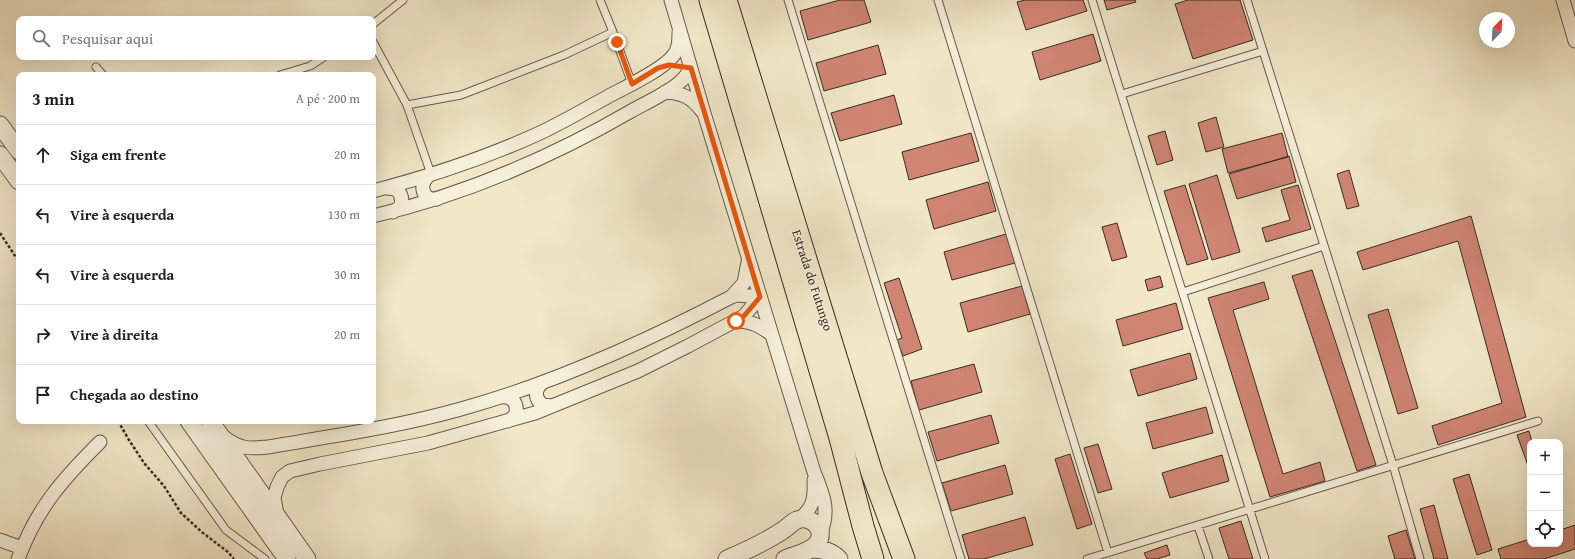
<!DOCTYPE html>
<html lang="pt">
<meta charset="utf-8">
<style>
:root{--surface:#fff;--page:#f6f6f6;--text:#202124;--muted:#757577;--line:#e0e0e0}
body{margin:0;font-family:"Gentium Book Plus",serif;background:var(--page);color:var(--text)}
.controls{position:absolute;right:12px;bottom:12px;display:grid;overflow:hidden;border-radius:8px;box-shadow:0 4px 16px #0002}
.controls button{width:36px;height:36px;display:grid;place-items:center;padding:0;border:0;border-bottom:1px solid var(--line);background:var(--surface);color:var(--text);font:20px sans-serif}
.compass{position:absolute;left:1479px;top:12px;width:36px;height:36px;border-radius:50%;background:var(--surface);box-shadow:0 4px 16px #0002;rotate:24deg}
.stop{position:absolute;width:12px;height:12px;margin:-9px;border:3px solid #ea580c;border-radius:50%;background:#fff}
.stop.end{background:#ea580c;border-color:#fff;box-shadow:0 1px 4px #0008}
.list{margin:0;padding:0;list-style:none}
h2{display:flex;justify-content:space-between;align-items:center;height:52px;margin:0;padding:0 16px;font-size:17px}
h2 small{font-size:13px;font-weight:400;color:var(--muted)}
.list li{display:grid;grid-template-columns:26px 1fr auto;gap:12px;align-items:center;box-sizing:border-box;height:60px;padding:0 16px;border-top:1px solid var(--line)}
.list b{display:block;font-size:15px;white-space:nowrap}
.list em{font-size:13px;font-style:normal;color:var(--muted)}
.icon{flex:none;width:22px;height:22px;fill:none;stroke:currentColor;stroke-width:2;stroke-linecap:round;stroke-linejoin:round}
.map{position:relative;flex:none;width:1575px;height:559px;overflow:hidden}
.search{position:absolute;background:var(--surface);box-shadow:0 4px 16px #0002;left:16px;top:16px;width:360px;height:44px;display:flex;align-items:center;gap:10px;box-sizing:border-box;padding:0 14px;border-radius:8px;color:var(--muted);font-size:15px}
.panel{position:absolute;background:var(--surface);box-shadow:0 4px 16px #0002;left:16px;top:72px;width:360px;height:352px;border-radius:8px}
.map>svg:first-child{display:block}
</style>
<div class="map">
<svg width="1575" height="559" viewBox="0 0 1575 559">
<rect width="100%" height="100%" fill="#f1e8c8"/>
<filter id="stains"><feTurbulence type="fractalNoise" baseFrequency=".005" numOctaves="4"/><feColorMatrix values="0 0 0 0 .2 0 0 0 0 .09 0 0 0 0 .02 0 0 0 .5 -.17"/></filter>
<radialGradient id="worn" r=".72"><stop offset=".6" stop-color="#630" stop-opacity="0"/><stop offset="1" stop-color="#630" stop-opacity=".3"/></radialGradient>
<path fill="#d08573" stroke="#382b24" d="M840,0H864L871,22L808,40L800,11Z
M1025,0H1083L1087,11L1026,30L1017,2Z
M1104,0H1135L1136,2L1107,10Z
M1188,0H1240L1253,40L1193,59L1175,4Z
M1093,34L1101,61L1040,80L1032,52Z
M878,45L886,74L824,91L816,63Z
M894,95L902,124L840,141L831,113Z
M1216,117L1224,147L1206,152L1198,123Z
M1165,131L1173,160L1157,165L1148,136Z
M971,133L979,161L909,180L902,152Z
M1282,133L1288,157L1228,173L1222,149Z
M1289,156L1296,182L1237,199L1229,174Z
M1349,170L1359,206L1347,209L1337,174Z
M1217,175L1240,252L1212,260L1189,184Z
M988,182L996,211L934,229L926,200Z
M1185,185L1208,259L1187,265L1164,191Z
M1298,185L1311,229L1266,242L1262,228L1290,220L1281,190Z
M1471,216L1526,417L1438,445L1432,426L1502,403L1458,241L1363,270L1357,252Z
M1117,223L1127,257L1112,261L1102,227Z
M1006,234L1015,263L952,280L944,252Z
M1312,270L1376,465L1357,471L1292,276Z
M1160,276L1163,287L1148,291L1145,280Z
M899,278L922,349L903,356L897,340L902,338L884,283Z
M1264,282L1269,299L1233,310L1283,474L1320,462L1325,481L1270,497L1208,298Z
M1022,286L1030,314L968,332L960,303Z
M1176,303L1183,329L1123,346L1116,320Z
M1388,309L1418,408L1398,414L1368,315Z
M1190,353L1197,379L1138,396L1130,370Z
M974,364L982,392L919,410L911,381Z
M1206,407L1213,433L1153,449L1146,423Z
M991,415L999,443L937,461L928,432Z
M1529,431L1532,442H1530V471L1517,435Z
M1098,444L1112,489L1098,493L1084,448Z
M1070,454L1092,524L1077,529L1055,459Z
M1222,455L1229,481L1170,498L1162,473Z
M1005,465L1013,494L951,511L942,483Z
M1469,474L1492,550L1477,555L1453,479Z
M1434,505L1448,559H1434L1420,509Z
M1025,517L1033,545L984,559H969L962,535Z
M1241,521L1253,559H1229L1219,528Z
M1575,525V549L1544,559H1501L1498,549L1530,539V544H1560V530Z
M1406,530L1415,559H1395L1388,536Z
M1167,545L1170,555L1157,559H1147L1144,553Z"/>
<g fill="none" stroke-linecap="round" stroke-linejoin="round">
<defs>
<path id="service" d="M600,0L613,32
M788,0L961,559
M938,0L1108,553
M1092,0L1265,559
M1247,0L1393,465L1420,559
M373,24L403,0
M373,42L407,105L461,95L474,90L564,55L613,32L632,84
M96,67L103,75
M280,75L310,66L324,57
M1122,94L1263,51
M407,105L431,174
M1183,292L1324,246
M148,421L226,530L265,559
M1198,526L1209,559
M1087,559L1538,421"/>
<path id="minor" d="M671,0L704,113L814,472C824,496 830,511 820,535
M1563,0L1575,41
M665,92C683,93 691,97 702,111
M431,174C418,182 421,201 437,199
M387,188L396,189C402,194 403,200 400,207L393,212
M373,191C431,176 488,157 542,132C565,121 587,108 609,96C626,87 662,70 673,56C679,49 679,40 679,32
M373,216C464,195 552,157 633,110C646,103 673,90 682,80C686,77 688,72 691,68
M731,297L744,283L748,262
M736,321C751,321 761,326 772,335
M544,382C534,388 534,399 543,405L552,406
M501,397C513,395 519,405 515,416L508,421
M224,437C240,449 248,449 268,447C332,436 397,427 461,409C555,383 645,342 731,297L737,295L760,297
M277,514L274,498L277,487L282,477L290,471L320,464L428,443L535,413L638,371L688,346L744,316L760,297
M798,520C813,509 815,499 814,480
M0,540L22,548
M18,559C37,508 62,480 100,442"/>
<path id="tertiary" d="M0,125L19,151
M0,155L19,181
M189,421L287,559
M210,421L307,559
M812,549C823,549 831,551 839,559
M727,559C746,551 765,542 782,531C787,528 792,522 797,520C811,515 826,529 818,542C811,553 795,554 785,559"/>
<path id="primary" d="M710,0L840,438L863,526L873,559
M726,0L872,473L904,559"/>
</defs>
<use href="#service" stroke="#665a4d" stroke-width="9"/>
<use href="#minor" stroke="#665a4d" stroke-width="15"/>
<use href="#tertiary" stroke="#665a4d" stroke-width="19"/>
<use href="#primary" stroke="#382b24" stroke-width="23"/>
<path stroke="#382b24" stroke-width="2.5" stroke-dasharray="3 2" stroke-linecap="butt" d="M0,233L19,262
M118,421L129,440L144,463L164,486L181,513L203,533L228,552L234,559"/>
<use href="#service" stroke="#f6f0db" stroke-width="7"/>
<use href="#minor" stroke="#f6f0db" stroke-width="13"/>
<use href="#tertiary" stroke="#f6f0db" stroke-width="17"/>
<use href="#primary" stroke="#f1e8c8" stroke-width="21"/>
</g>
<g fill="none" stroke-linecap="round" stroke-linejoin="round">
<path stroke="#ea580c" stroke-width="5" d="M617,42L632,84L658,68L669,65L691,68L760,297L744,316L736,321"/>
</g>
<g text-anchor="middle" stroke-width="3" stroke-linejoin="round" paint-order="stroke">
<g font-size="13" fill="#382b24" stroke="#f6f0db">
<text transform="translate(813 280) rotate(72)" y="5">Estrada do Futungo</text>
</g>
</g>
<rect width="100%" height="100%" filter="url(#stains)"/>
<rect width="100%" height="100%" fill="url(#worn)"/>
</svg>
<div class="controls">
<button>+</button>
<button>−</button>
<button><svg class="icon" aria-label="locate" viewBox="0 0 24 24"><circle cx="12" cy="12" r="6"/><path d="M12 2v4M12 18v4M2 12h4M18 12h4"/></svg></button>
</div>
<svg class="compass" viewBox="-18 -18 36 36"><path d="M0-13l5 13h-10z" fill="#e53935"/><path d="M0 13l5-13h-10z" fill="#757577"/></svg>
<div class="stop" style="left:736px;top:321px"></div>
<div class="stop end" style="left:617px;top:42px"></div>
<div class="search"><svg class="icon" aria-label="search" viewBox="0 0 24 24"><circle cx="10" cy="10" r="6"/><path d="M15 15l6 6"/></svg>Pesquisar aqui</div>
<section class="panel">
<h2>3 min<small>A pé · 200 m</small></h2>
<ul class="list">
<li><svg class="icon" aria-label="ahead" viewBox="0 0 24 24"><path d="M12 20V5M6 11l6-6 6 6"/></svg><div><b>Siga em frente</b></div><em>20 m</em></li>
<li><svg class="icon" aria-label="left" viewBox="0 0 24 24"><path d="M17 20v-9H6M10 6l-5 5 5 5"/></svg><div><b>Vire à esquerda</b></div><em>130 m</em></li>
<li><svg class="icon" aria-label="left" viewBox="0 0 24 24"><path d="M17 20v-9H6M10 6l-5 5 5 5"/></svg><div><b>Vire à esquerda</b></div><em>30 m</em></li>
<li><svg class="icon" aria-label="right" viewBox="0 0 24 24"><path d="M7 20v-9h11M14 6l5 5-5 5"/></svg><div><b>Vire à direita</b></div><em>20 m</em></li>
<li><svg class="icon" aria-label="arrive" viewBox="0 0 24 24"><path d="M6 21V4h12l-3 4 3 4H6"/></svg><div><b>Chegada ao destino</b></div></li>
</ul>
</section>
</div>
